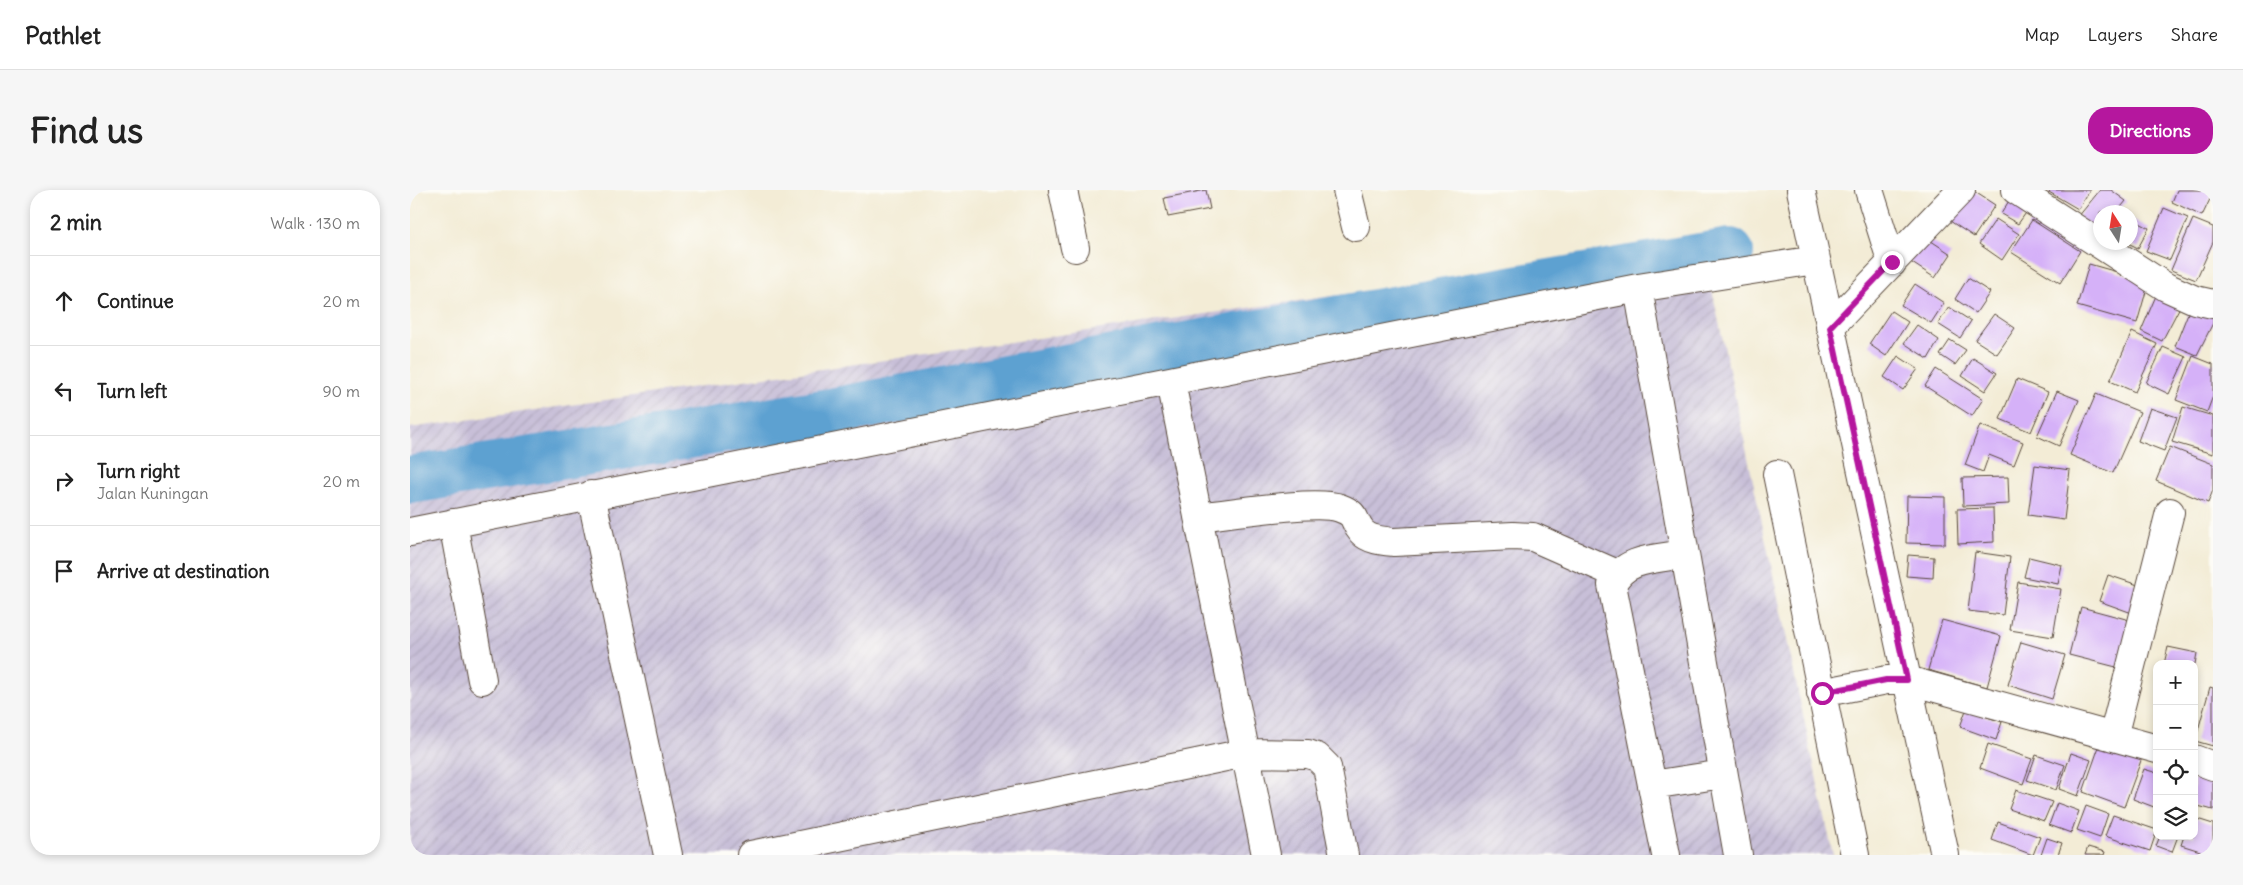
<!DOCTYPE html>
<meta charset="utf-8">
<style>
:root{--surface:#fff;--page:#f6f6f6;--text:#222;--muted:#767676;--line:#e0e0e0;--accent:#b5179e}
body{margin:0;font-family:Delius,sans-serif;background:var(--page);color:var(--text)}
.controls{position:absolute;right:15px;bottom:15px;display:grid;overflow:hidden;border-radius:10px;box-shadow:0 2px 8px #0003}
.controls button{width:45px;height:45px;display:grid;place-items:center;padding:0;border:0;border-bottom:1px solid var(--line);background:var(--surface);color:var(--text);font:25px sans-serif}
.compass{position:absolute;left:1683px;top:15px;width:45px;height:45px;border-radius:50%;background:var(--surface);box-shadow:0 2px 8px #0003;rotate:348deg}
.stop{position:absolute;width:15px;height:15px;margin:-11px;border:4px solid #b5179e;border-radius:50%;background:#fff}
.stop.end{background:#b5179e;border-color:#fff;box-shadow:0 1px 5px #0008}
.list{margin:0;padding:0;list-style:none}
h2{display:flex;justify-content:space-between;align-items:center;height:65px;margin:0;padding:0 20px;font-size:21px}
h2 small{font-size:16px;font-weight:400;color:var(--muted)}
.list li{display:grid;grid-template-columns:32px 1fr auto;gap:15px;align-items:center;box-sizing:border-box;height:90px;padding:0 20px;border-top:1px solid var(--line)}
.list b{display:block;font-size:19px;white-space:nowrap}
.list p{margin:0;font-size:16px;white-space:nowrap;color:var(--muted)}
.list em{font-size:16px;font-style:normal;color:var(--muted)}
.icon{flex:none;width:28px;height:28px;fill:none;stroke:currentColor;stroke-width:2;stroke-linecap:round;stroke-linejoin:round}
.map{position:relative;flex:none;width:1803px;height:665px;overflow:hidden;border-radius:20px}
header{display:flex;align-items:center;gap:30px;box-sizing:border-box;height:70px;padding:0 25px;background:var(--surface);border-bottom:1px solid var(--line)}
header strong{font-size:24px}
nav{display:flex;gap:28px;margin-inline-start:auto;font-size:18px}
.intro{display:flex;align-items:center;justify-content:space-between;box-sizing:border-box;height:120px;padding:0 30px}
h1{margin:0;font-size:35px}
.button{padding:12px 22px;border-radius:20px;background:var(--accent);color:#fff;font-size:18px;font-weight:700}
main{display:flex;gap:30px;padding:0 30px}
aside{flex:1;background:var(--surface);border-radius:20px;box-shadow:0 2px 8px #0003}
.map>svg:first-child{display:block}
</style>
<header>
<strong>Pathlet</strong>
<nav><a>Map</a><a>Layers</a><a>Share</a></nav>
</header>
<div class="intro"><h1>Find us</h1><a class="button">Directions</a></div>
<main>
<aside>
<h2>2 min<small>Walk · 130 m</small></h2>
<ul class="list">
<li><svg class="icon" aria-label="ahead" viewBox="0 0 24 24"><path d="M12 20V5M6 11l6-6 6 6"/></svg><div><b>Continue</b></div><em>20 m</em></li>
<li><svg class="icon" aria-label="left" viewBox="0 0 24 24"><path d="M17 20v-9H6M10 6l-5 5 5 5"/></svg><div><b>Turn left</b></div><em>90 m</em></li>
<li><svg class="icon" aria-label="right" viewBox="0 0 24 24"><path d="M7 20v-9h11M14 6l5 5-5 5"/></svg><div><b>Turn right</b><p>Jalan Kuningan</p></div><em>20 m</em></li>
<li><svg class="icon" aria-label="arrive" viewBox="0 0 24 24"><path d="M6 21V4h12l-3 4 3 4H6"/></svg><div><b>Arrive at destination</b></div></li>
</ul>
</aside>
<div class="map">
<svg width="1803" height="665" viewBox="0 0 1803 665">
<defs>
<pattern id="industrial-furrows" width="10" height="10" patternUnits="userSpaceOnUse" patternTransform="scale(1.25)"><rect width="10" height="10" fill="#c8bfd8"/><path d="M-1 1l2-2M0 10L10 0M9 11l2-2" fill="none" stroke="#ada4b9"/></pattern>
</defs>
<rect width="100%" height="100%" fill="#fdfcf7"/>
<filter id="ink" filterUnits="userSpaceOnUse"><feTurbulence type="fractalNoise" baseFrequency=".02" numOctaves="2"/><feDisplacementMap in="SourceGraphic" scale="10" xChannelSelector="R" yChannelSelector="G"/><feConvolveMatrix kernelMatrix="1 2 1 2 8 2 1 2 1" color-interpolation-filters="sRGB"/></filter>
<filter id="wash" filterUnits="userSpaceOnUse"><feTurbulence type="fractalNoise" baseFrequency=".0096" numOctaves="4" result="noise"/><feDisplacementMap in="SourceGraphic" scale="20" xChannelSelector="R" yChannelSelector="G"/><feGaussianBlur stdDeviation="1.12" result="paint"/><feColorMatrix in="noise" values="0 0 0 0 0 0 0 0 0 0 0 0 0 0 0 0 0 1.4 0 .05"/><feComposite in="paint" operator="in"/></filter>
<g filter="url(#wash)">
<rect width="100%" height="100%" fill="#f3ecd6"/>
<path fill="url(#industrial-furrows)" d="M1292,53L1423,665H0V238Z"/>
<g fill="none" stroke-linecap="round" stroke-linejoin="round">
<path stroke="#5da1d1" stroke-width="48" d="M0,290L420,222L757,159L1320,62"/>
</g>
<g id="blocks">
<path fill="#d5b1f8" d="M796,0L800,19L758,27L754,8Z
M1562,0L1585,15L1564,47L1540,31Z
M1641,0H1680L1668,19L1639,2Z
M1690,0H1701L1716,11L1707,22H1690V44L1668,27Z
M1767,0H1803V3L1792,26L1762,12Z
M1600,9L1618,20L1608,34L1591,24Z
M1754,18L1778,28L1760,70L1736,61Z
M1720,28L1739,38L1728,58L1720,54Z
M1586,29L1609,44L1592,70L1569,54Z
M1783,29L1803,37V52L1786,90L1761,80Z
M1622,30L1670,61L1650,93L1601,62Z
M1515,47L1541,64L1525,88L1499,71Z
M1679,74L1739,91L1727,133L1667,116Z
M1558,88L1580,102L1566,123L1545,109Z
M1505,94L1534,113L1521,133L1491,115Z
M1748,101L1773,111L1752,151L1731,141Z
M1782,113L1803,122V133L1787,165L1765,156Z
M1539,117L1561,131L1550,148L1528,134Z
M1481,121L1498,132L1476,166L1459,154Z
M1584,124L1605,138L1587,164L1565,150Z
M1507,135L1529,150L1518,169L1494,153Z
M1722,142L1747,154L1725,202L1700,191Z
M1540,150L1556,160L1545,175L1530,165Z
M1753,157L1776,167L1759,204L1736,193Z
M1488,166L1508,179L1493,200L1474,187Z
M1783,166L1803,174V206L1797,222L1766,210Z
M1563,168L1587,183L1575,201L1552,186Z
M1526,179L1573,209L1562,226L1515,196Z
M1607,189L1638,202L1621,242L1590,229Z
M1647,201L1669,210L1649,256L1627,246Z
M1686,204L1730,222L1703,283L1660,265Z
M1773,217L1803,226V264L1762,252Z
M1740,218L1767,227L1754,261L1728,251Z
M1570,235L1613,252L1604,275L1579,265L1573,282L1555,275Z
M1760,257L1803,274V300L1798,313L1746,291Z
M1625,275L1660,280L1654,330L1618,325Z
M1598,287L1599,314L1553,316L1552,288Z
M1497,306L1535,307V354L1496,353Z
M1583,318L1584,352L1548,354L1547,319Z
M1565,362L1600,367L1593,425L1558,421Z
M1498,365L1524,367L1523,388L1496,386Z
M1619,367L1652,375L1648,394L1614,387Z
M1698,385L1731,396L1722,423L1689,411Z
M1608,392L1651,399L1643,447L1600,440Z
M1671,417L1727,432L1714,479L1659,465Z
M1532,430L1591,446L1577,497L1518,480Z
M1611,452L1655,465L1642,509L1598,495Z
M1758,457L1787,463L1785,474H1754Z
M1800,497L1803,498V556L1785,551Z
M1556,520L1592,532L1586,550L1550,537Z
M1691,551L1733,565L1714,617L1673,602Z
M1578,554L1622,569L1613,594L1570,578Z
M1661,563L1681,570L1668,606L1649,599Z
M1626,565L1655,575L1646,600L1617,590Z
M1784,577L1803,582V620L1784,615Z
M1734,579L1747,583V609L1744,617L1723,609Z
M1606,600L1642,612L1634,631L1599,619Z
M1647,613L1669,621L1661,643L1639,635Z
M1676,616L1698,624L1690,648L1667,640Z
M1703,625L1747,640L1740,661L1695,646Z
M1784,628L1803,634V665L1771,655L1774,646H1784Z
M1588,632L1630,647L1623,665L1582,650Z
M1750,646H1768L1762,662L1746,656Z
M1637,648L1652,653L1648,665H1631Z
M1678,657L1695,662L1694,665H1675Z"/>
</g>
</g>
<g filter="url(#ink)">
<use href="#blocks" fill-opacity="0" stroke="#57473a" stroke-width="1"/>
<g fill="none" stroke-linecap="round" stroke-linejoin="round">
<defs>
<path id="minor" d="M653,0L665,58
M937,0L946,37
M1391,0L1535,665
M1459,0L1482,73
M1606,0L1756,97L1785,110L1803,114
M1228,98L1328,665
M1420,137L1551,0
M761,192L856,665
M1367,284L1445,665
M181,305L258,665
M788,327C817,324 907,309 930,318C949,325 942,331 952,342C959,350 974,351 984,352L1103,346L1123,347L1207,384
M43,333L72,490
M0,342L1228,98L1405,70
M1411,503L1477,490H1497L1747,559
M1703,547L1760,322
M1784,569L1803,576
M1242,595L1313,584
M341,665L835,563L898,564L907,567L917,577L934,665
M1256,665L1202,395C1214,367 1248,369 1275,364"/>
</defs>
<use href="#minor" stroke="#57473a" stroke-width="30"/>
<use href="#minor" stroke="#fff" stroke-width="28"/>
</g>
</g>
<g fill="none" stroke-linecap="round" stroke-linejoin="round" filter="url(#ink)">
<path stroke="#b5179e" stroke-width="6" d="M1412,503L1476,490H1497L1420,137L1482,72"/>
</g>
</svg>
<div class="controls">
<button>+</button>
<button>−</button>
<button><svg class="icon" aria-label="locate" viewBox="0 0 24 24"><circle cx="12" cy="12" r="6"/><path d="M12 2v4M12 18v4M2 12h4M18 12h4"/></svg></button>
<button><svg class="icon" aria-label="layers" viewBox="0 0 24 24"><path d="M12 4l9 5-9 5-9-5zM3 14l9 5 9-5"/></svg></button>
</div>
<svg class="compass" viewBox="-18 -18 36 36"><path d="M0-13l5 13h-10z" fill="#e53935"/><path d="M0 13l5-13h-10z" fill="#767676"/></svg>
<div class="stop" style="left:1412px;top:503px"></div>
<div class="stop end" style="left:1482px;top:72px"></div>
</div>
</main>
